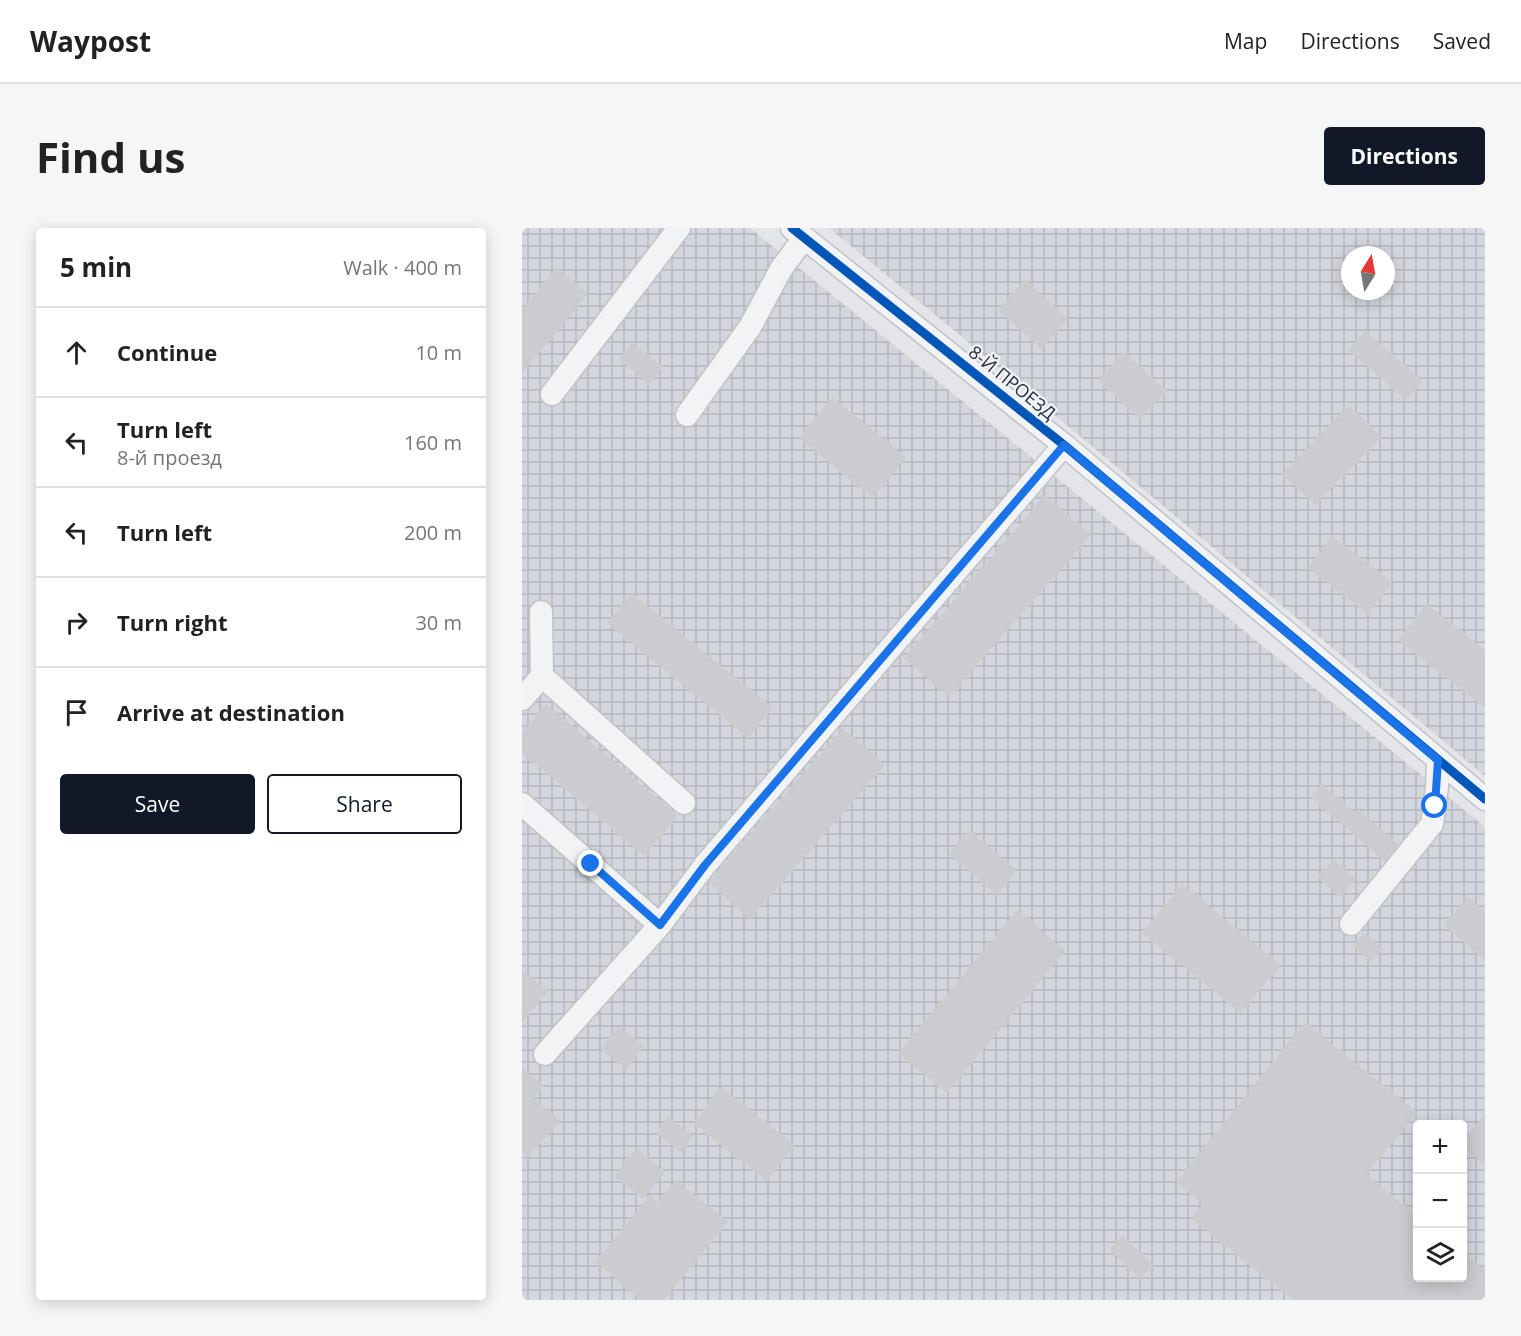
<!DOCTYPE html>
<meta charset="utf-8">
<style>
:root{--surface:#fff;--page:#f6f6f6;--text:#222;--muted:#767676;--line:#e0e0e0;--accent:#111827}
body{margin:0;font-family:"Open Sans",sans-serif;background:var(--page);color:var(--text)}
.controls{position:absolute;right:18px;bottom:18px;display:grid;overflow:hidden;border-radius:6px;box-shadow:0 3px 15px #0003}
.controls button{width:54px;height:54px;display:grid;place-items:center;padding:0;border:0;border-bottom:2px solid var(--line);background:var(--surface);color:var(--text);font:30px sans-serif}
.compass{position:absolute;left:819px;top:18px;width:54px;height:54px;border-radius:50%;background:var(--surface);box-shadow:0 3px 15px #0003;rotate:11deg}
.stop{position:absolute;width:18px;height:18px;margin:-14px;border:4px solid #1a73e8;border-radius:50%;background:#fff}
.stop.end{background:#1a73e8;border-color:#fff;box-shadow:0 2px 6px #0008}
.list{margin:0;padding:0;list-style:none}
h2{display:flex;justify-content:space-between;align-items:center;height:78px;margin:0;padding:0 24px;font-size:26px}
h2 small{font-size:20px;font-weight:400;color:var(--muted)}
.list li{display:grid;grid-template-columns:39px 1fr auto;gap:18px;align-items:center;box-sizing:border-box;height:90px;padding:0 24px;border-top:2px solid var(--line)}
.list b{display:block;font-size:22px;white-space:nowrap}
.list p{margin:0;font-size:20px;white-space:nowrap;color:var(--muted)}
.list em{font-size:20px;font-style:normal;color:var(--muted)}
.actions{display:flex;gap:12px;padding:18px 24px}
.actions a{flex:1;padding:14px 0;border:2px solid var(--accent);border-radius:6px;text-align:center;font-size:21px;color:var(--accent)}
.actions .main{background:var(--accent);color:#fff}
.icon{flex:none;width:33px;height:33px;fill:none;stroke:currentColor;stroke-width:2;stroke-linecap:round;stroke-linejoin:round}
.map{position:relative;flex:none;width:963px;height:1072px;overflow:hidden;border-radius:6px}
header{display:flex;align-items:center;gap:36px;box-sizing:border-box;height:84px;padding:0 30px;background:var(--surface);border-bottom:2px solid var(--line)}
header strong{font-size:28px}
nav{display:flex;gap:33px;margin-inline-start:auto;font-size:21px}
.intro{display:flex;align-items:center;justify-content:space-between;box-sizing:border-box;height:144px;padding:0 36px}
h1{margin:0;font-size:42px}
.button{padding:15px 27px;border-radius:6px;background:var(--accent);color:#fff;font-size:21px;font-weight:700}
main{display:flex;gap:36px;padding:0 36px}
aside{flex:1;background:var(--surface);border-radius:6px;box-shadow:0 3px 15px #0003}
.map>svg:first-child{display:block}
</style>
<header>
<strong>Waypost</strong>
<nav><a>Map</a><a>Directions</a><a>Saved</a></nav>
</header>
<div class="intro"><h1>Find us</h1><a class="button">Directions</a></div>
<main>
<aside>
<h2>5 min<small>Walk · 400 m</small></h2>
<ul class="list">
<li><svg class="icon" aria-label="ahead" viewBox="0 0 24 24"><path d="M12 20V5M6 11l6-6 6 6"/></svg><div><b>Continue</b></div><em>10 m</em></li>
<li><svg class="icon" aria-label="left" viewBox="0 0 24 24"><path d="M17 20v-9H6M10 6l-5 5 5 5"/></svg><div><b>Turn left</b><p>8-й проезд</p></div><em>160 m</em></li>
<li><svg class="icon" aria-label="left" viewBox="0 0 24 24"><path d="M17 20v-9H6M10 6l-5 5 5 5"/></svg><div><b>Turn left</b></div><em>200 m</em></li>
<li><svg class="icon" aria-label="right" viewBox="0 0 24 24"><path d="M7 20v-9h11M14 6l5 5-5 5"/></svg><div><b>Turn right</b></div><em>30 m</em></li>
<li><svg class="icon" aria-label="arrive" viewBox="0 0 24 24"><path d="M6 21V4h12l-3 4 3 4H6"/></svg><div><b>Arrive at destination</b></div></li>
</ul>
<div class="actions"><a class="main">Save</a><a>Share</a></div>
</aside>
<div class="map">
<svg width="963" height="1072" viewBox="0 0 963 1072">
<defs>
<pattern id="industrial-grid" width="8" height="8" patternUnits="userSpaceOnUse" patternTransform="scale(1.5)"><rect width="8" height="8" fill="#d3d6dd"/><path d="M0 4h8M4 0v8" fill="none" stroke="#b5b8bf"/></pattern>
</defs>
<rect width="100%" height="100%" fill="#e3e5e8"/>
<path fill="url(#industrial-grid)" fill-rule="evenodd" d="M0,0H228L963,599V1072H0ZM896,896H940V1050H896Z
M307,0H963V548L428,99ZM828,27H864V63H828Z"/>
<path fill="#caccd0" d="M35,40L66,66L0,145V81Z
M503,52L546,91L519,121L476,82Z
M843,103L901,153L884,172L826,122Z
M110,115L141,139L127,156L97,132Z
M602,124L645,163L618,191L576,152Z
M310,169L384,229L351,270L277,210Z
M827,177L860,209L793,277L760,246Z
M523,267L569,307L427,469L382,430Z
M810,308L870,354L846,386L786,340Z
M110,365L251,480L226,510L85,395Z
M904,376L963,422V480L876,412Z
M24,476L156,588L122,628L0,524V504Z
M321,500L363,537L228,691L186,654Z
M800,556L833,585L836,581L878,618L863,634L789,569Z
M447,602L495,643L475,667L427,626Z
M812,631L834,651L818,669L796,649Z
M660,656L759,737L719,785L620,705Z
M946,669L963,683V733L922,697Z
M495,682L543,723L425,865L376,825Z
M842,705L861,721L849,734L831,717Z
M0,742L26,763L0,795Z
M783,794L895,884L844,947L896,988V1050H940V1024L963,1042V1072H771L669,990L681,976L654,954Z
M97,798L122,818L104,841L79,821Z
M0,839L22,858L11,870L38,893L6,929L0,924Z
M199,859L273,917L245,953L171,895Z
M963,886V937L940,919V914Z
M146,889L171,908L159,925L134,905Z
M115,920L143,944L121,971L92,948Z
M154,952L206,994L142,1072H119L73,1034L128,967L136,974Z
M601,1007L631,1038L617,1051L587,1021Z"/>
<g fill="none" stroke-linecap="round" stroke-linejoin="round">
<defs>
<path id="minor" d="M270,0L542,217L963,571
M30,166L157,0
M165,187L228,99L259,41L282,10
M19,384L20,448
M0,471L20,448L162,575
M0,576L138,697
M829,696L910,596L915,559L916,532
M23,826L138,697L183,637L542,217"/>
</defs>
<use href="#minor" stroke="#c0c2c6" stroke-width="25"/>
<use href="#minor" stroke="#f2f3f5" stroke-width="22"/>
<defs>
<path id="cycleway" d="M270,0L542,217L963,571"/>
</defs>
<use href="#cycleway" stroke="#f1f3f7" stroke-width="13"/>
<use href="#cycleway" stroke="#0057b8" stroke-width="9"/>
</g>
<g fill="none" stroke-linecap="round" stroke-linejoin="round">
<path stroke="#1a73e8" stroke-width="8" d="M69,636L138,697L183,637L542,217L916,532L913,578"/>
</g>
<g text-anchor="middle" stroke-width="4.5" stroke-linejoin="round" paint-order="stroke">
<g font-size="18" fill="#292f42" stroke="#f1f3f7">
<text transform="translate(490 155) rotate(39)" y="6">8-Й ПРОЕЗД</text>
</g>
</g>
</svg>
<div class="controls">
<button>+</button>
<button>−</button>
<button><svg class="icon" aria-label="layers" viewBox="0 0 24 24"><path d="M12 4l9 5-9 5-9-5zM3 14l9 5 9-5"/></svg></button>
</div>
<svg class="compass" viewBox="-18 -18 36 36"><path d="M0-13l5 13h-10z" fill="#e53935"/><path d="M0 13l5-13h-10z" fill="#767676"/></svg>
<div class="stop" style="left:913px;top:578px"></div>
<div class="stop end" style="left:69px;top:636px"></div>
</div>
</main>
